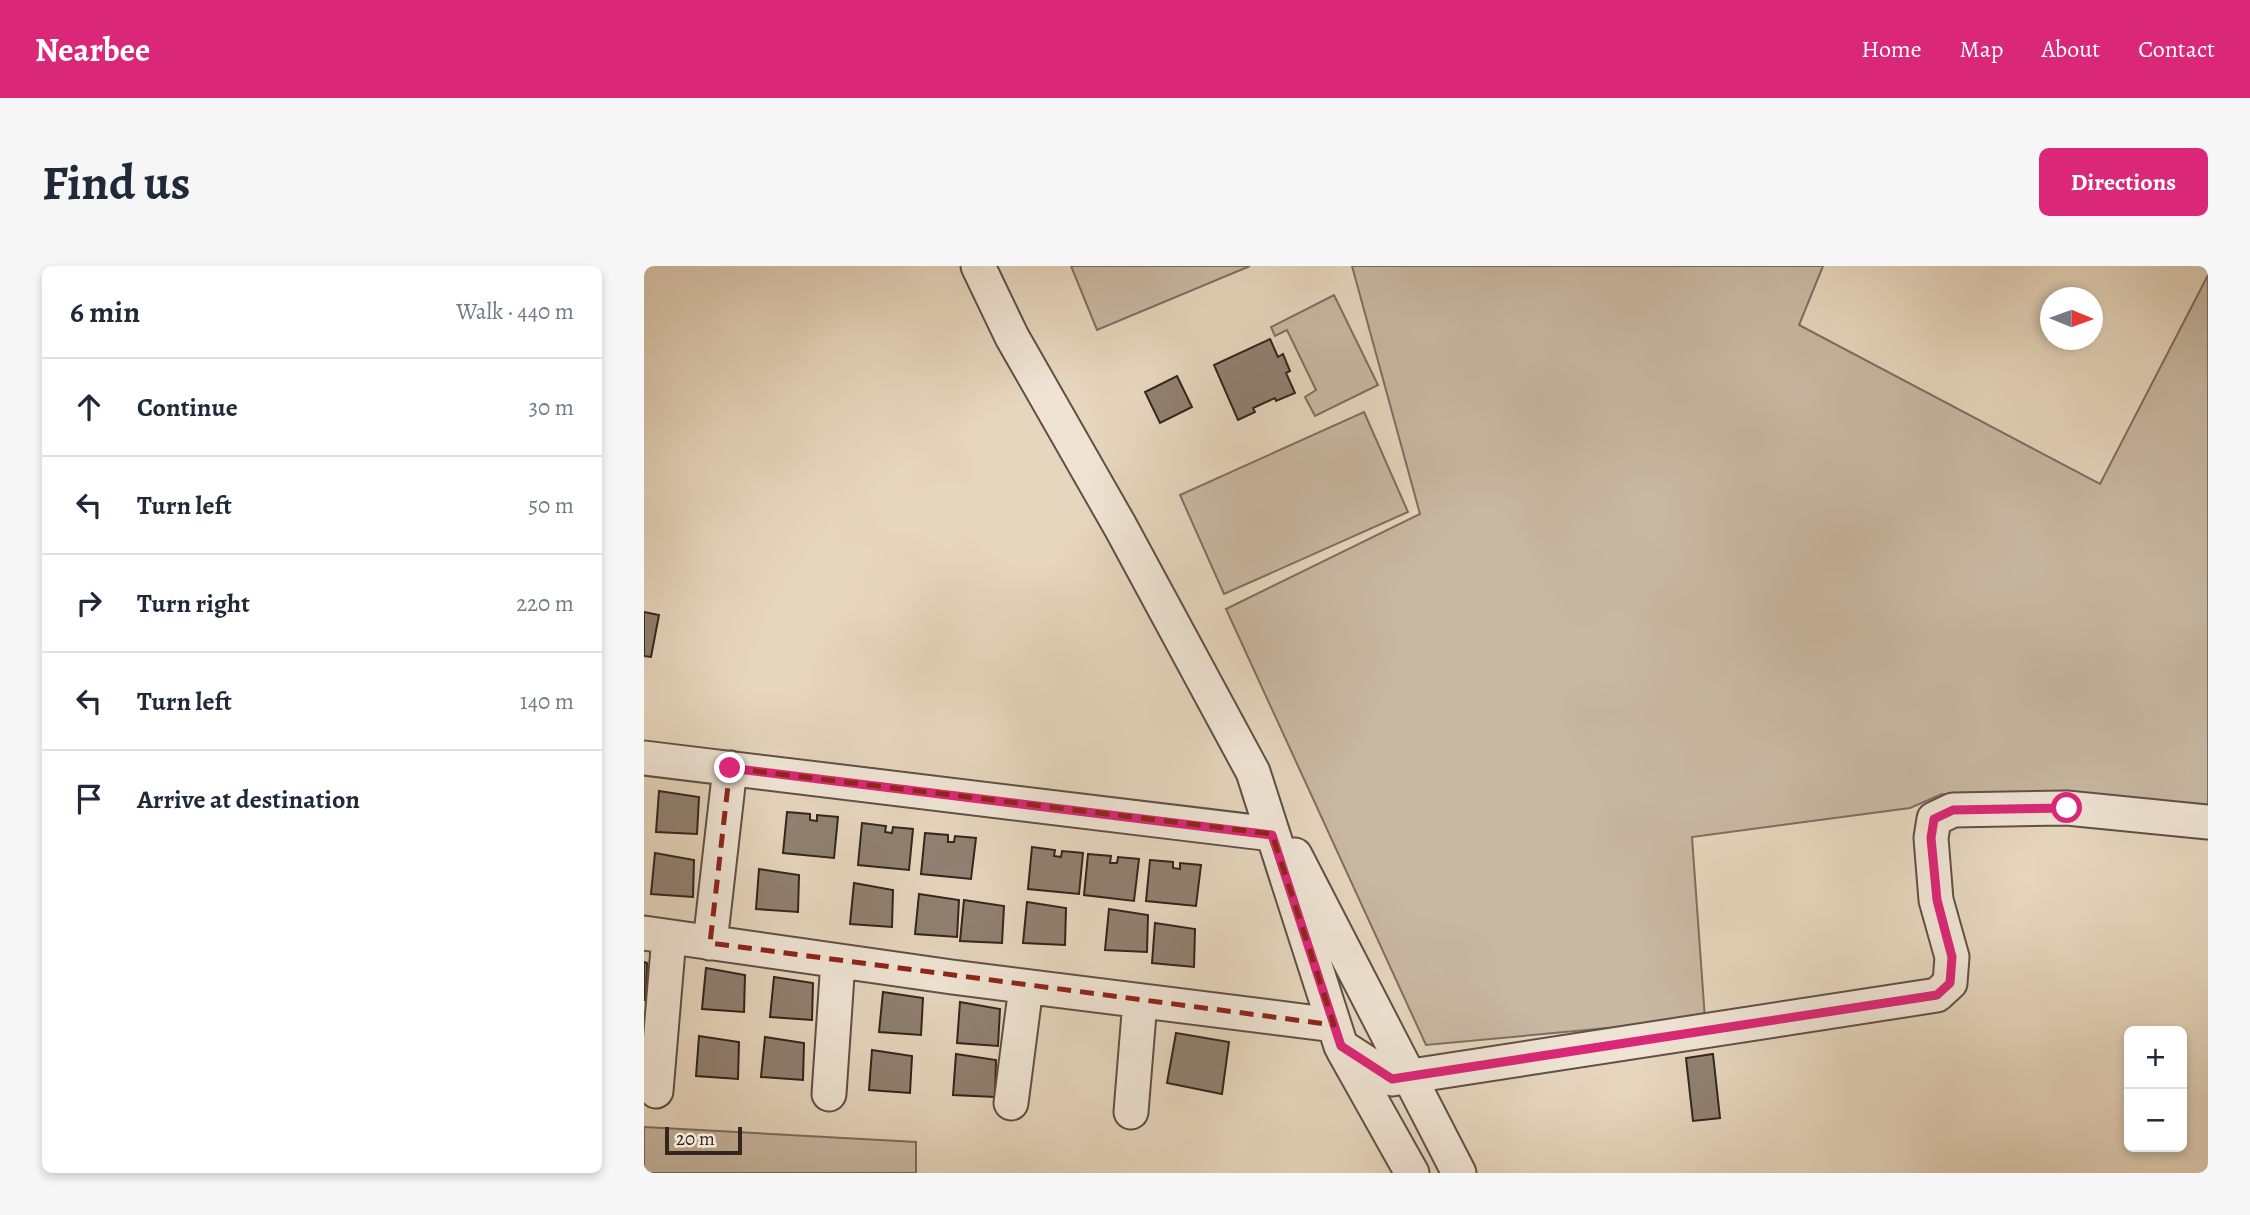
<!DOCTYPE html>
<meta charset="utf-8">
<style>
:root{--surface:#fff;--page:#f6f6f7;--text:#1f2937;--muted:#747a83;--line:#e0e1e3;--accent:#db2777}
body{margin:0;font-family:Alegreya,serif;background:var(--page);color:var(--text)}
.controls{position:absolute;right:21px;bottom:21px;display:grid;overflow:hidden;border-radius:10px;box-shadow:0 4px 10px #0003}
.controls button{width:63px;height:63px;display:grid;place-items:center;padding:0;border:0;border-bottom:2px solid var(--line);background:var(--surface);color:var(--text);font:35px sans-serif}
.compass{position:absolute;left:1396px;top:21px;width:63px;height:63px;border-radius:50%;background:var(--surface);box-shadow:0 4px 10px #0003;rotate:91deg}
.scale{position:absolute;left:21px;bottom:18px;width:77px;box-sizing:border-box;padding-left:7px;border:4px solid #33241e;border-top:0;font-size:19px;line-height:24px;white-space:nowrap;color:#33241e;-webkit-text-stroke:5px #efe4d4;paint-order:stroke}
.stop{position:absolute;width:21px;height:21px;margin:-16px;border:5px solid #db2777;border-radius:50%;background:#fff}
.stop.end{background:#db2777;border-color:#fff;box-shadow:0 2px 7px #0008}
.list{margin:0;padding:0;list-style:none}
h2{display:flex;justify-content:space-between;align-items:center;height:91px;margin:0;padding:0 28px;font-size:30px}
h2 small{font-size:23px;font-weight:400;color:var(--muted)}
.list li{display:grid;grid-template-columns:46px 1fr auto;gap:21px;align-items:center;box-sizing:border-box;height:98px;padding:0 28px;border-top:2px solid var(--line)}
.list b{display:block;font-size:26px;white-space:nowrap}
.list em{font-size:23px;font-style:normal;color:var(--muted)}
.icon{flex:none;width:38px;height:38px;fill:none;stroke:currentColor;stroke-width:2;stroke-linecap:round;stroke-linejoin:round}
.map{position:relative;flex:none;width:1564px;height:907px;overflow:hidden;border-radius:10px}
header{display:flex;align-items:center;gap:42px;box-sizing:border-box;height:98px;padding:0 35px;background:var(--accent);color:#fff}
header strong{font-size:33px}
nav{display:flex;gap:38px;margin-inline-start:auto;font-size:24px}
.intro{display:flex;align-items:center;justify-content:space-between;box-sizing:border-box;height:168px;padding:0 42px}
h1{margin:0;font-size:49px}
.button{padding:18px 32px;border-radius:10px;background:var(--accent);color:#fff;font-size:24px;font-weight:700}
main{display:flex;gap:42px;padding:0 42px}
aside{flex:1;background:var(--surface);border-radius:10px;box-shadow:0 4px 10px #0003}
.map>svg:first-child{display:block}
</style>
<header>
<strong>Nearbee</strong>
<nav><a>Home</a><a>Map</a><a>About</a><a>Contact</a></nav>
</header>
<div class="intro"><h1>Find us</h1><a class="button">Directions</a></div>
<main>
<aside>
<h2>6 min<small>Walk · 440 m</small></h2>
<ul class="list">
<li><svg class="icon" aria-label="ahead" viewBox="0 0 24 24"><path d="M12 20V5M6 11l6-6 6 6"/></svg><div><b>Continue</b></div><em>30 m</em></li>
<li><svg class="icon" aria-label="left" viewBox="0 0 24 24"><path d="M17 20v-9H6M10 6l-5 5 5 5"/></svg><div><b>Turn left</b></div><em>50 m</em></li>
<li><svg class="icon" aria-label="right" viewBox="0 0 24 24"><path d="M7 20v-9h11M14 6l5 5-5 5"/></svg><div><b>Turn right</b></div><em>220 m</em></li>
<li><svg class="icon" aria-label="left" viewBox="0 0 24 24"><path d="M17 20v-9H6M10 6l-5 5 5 5"/></svg><div><b>Turn left</b></div><em>140 m</em></li>
<li><svg class="icon" aria-label="arrive" viewBox="0 0 24 24"><path d="M6 21V4h12l-3 4 3 4H6"/></svg><div><b>Arrive at destination</b></div></li>
</ul>
</aside>
<div class="map">
<svg width="1564" height="907" viewBox="0 0 1564 907">
<rect width="100%" height="100%" fill="#e6d6bd"/>
<filter id="stains"><feTurbulence type="fractalNoise" baseFrequency=".00286" numOctaves="4"/><feColorMatrix values="0 0 0 0 .2 0 0 0 0 .09 0 0 0 0 .02 0 0 0 .5 -.17"/></filter>
<radialGradient id="worn" r=".72"><stop offset=".6" stop-color="#630" stop-opacity="0"/><stop offset="1" stop-color="#630" stop-opacity=".3"/></radialGradient>
<path fill="#c8b8a2" stroke="#7e6e60" stroke-width="2" d="M427,0H606L453,64Z
M708,0H1179L1155,59L1456,218L1564,9V545L1298,528L1266,542L1048,571L1061,753L782,779L582,343L776,248Z
M690,29L734,119L671,150L661,131L672,124L643,64L631,70L627,61Z
M720,146L764,246L580,328L536,229Z
M0,861L272,876V907H0Z"/>
<path fill="#908171" stroke="#33241e" stroke-width="2" d="M626,73L634,91L639,88L646,105L642,107L651,127L632,135L631,132L609,142L611,146L594,154L570,99Z
M533,110L548,141L516,157L501,126Z
M0,346L15,349L7,391L0,390Z
M15,525L55,531L53,568L12,566Z
M143,546L166,548V554L173,555V549L194,551L190,592L139,587Z
M218,557L242,560L241,566L248,567L249,561L269,563L265,604L214,599Z
M281,567L304,569V576H310L311,570L332,572L327,613L277,608Z
M388,581L411,584L410,590L417,591L418,585L439,587L435,628L384,623Z
M11,587L50,594L49,631L7,628Z
M444,588L467,590L466,597H473L474,591L495,593L490,635L440,629Z
M506,594L529,596V602L536,603V597L557,599L552,640L502,635Z
M115,603L155,609L154,646L112,643Z
M210,617L249,624L248,661L206,658Z
M275,628L315,634L313,671L271,668Z
M320,634L360,640L358,677L316,675Z
M383,636L422,642L421,679L379,677Z
M465,643L504,649L503,686L461,684Z
M511,657L551,663L550,701L508,697Z
M0,696L3,697L2,734H0Z
M62,702L101,709L100,746L58,743Z
M130,711L169,717L168,754L126,751Z
M239,726L279,732L277,769L235,766Z
M316,736L356,743L354,780L313,777Z
M532,767L585,776L578,828L523,817Z
M55,770L95,776L94,813L52,810Z
M121,771L160,777L159,814L117,811Z
M228,784L268,790L266,827L225,824Z
M312,788L352,794L351,831L309,829Z
M1069,788L1076,852L1049,855L1042,792Z"/>
<g fill="none" stroke-linecap="round" stroke-linejoin="round">
<defs>
<path id="minor" d="M334,0L368,71L476,260L609,506L697,780L748,813L1293,729L1306,717L1308,691L1292,634L1287,572L1290,553L1309,544L1423,542L1564,556
M0,492L628,568
M651,589L815,907
M0,667L308,711L690,759
M66,677L86,502
M699,784L768,907
M12,825L25,671
M185,828L194,695
M367,837L382,721
M487,846L496,735"/>
</defs>
<use href="#minor" stroke="#605046" stroke-width="37"/>
<use href="#minor" stroke="#efe4d4" stroke-width="33"/>
</g>
<g fill="none" stroke-linecap="round" stroke-linejoin="round">
<path stroke="#db2777" stroke-width="9" d="M86,502L628,569L697,780L748,813L1293,729L1306,717L1308,691L1293,634L1287,572L1290,553L1309,544L1423,542"/>
</g>
<path fill="none" stroke="#8f2418" stroke-width="5" stroke-dasharray="14 9" stroke-linejoin="round" d="M86,502L628,568L690,759L66,677Z"/>
<rect width="100%" height="100%" filter="url(#stains)"/>
<rect width="100%" height="100%" fill="url(#worn)"/>
</svg>
<div class="controls">
<button>+</button>
<button>−</button>
</div>
<svg class="compass" viewBox="-18 -18 36 36"><path d="M0-13l5 13h-10z" fill="#e53935"/><path d="M0 13l5-13h-10z" fill="#747a83"/></svg>
<div class="scale">20 m</div>
<div class="stop" style="left:1423px;top:542px"></div>
<div class="stop end" style="left:86px;top:502px"></div>
</div>
</main>
